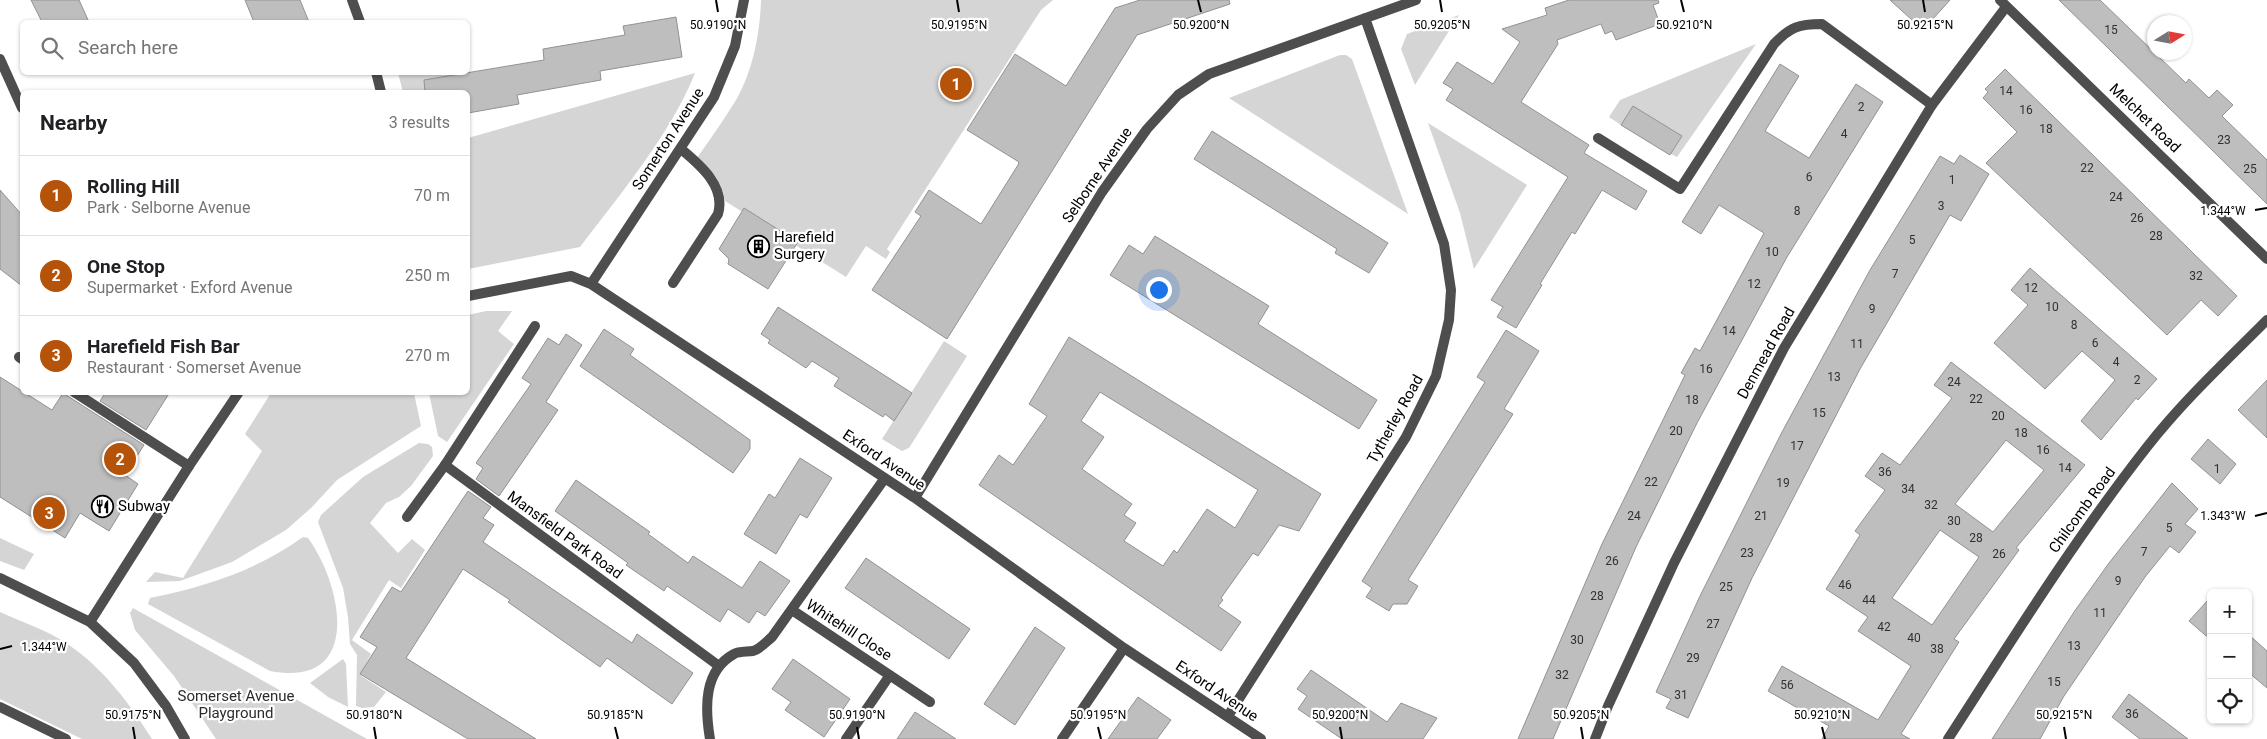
<!DOCTYPE html>
<meta charset="utf-8">
<style>
:root{--surface:#fff;--page:#f2f2f2;--text:#202124;--muted:#757577;--line:#e0e0e0;--accent:#b45309}
body{margin:0;font-family:Roboto,sans-serif;background:var(--page);color:var(--text)}
.controls{position:absolute;right:15px;bottom:15px;display:grid;overflow:hidden;border-radius:8px;box-shadow:0 1px 4px #0004}
.controls button{width:45px;height:45px;display:grid;place-items:center;padding:0;border:0;border-bottom:1px solid var(--line);background:var(--surface);color:var(--text);font:25px sans-serif}
.compass{position:absolute;left:2147px;top:15px;width:45px;height:45px;border-radius:50%;background:var(--surface);box-shadow:0 1px 4px #0004;rotate:79deg}
.you{position:absolute;left:1158px;top:289px;width:18px;height:18px;margin:-12px;border:4px solid #fff;border-radius:50%;background:#1a73e8;box-shadow:0 0 0 8px #1a73e833}
.badge{display:grid;place-items:center;width:32px;height:32px;border-radius:50%;background:var(--accent);color:#fff;font-size:16px;font-weight:700}
.pin{position:absolute;translate:-50% -50%;border:2px solid #fff;box-shadow:0 1px 5px #0006}
.list{margin:0;padding:0;list-style:none}
h2{display:flex;justify-content:space-between;align-items:center;height:65px;margin:0;padding:0 20px;font-size:21px}
h2 small{font-size:16px;font-weight:400;color:var(--muted)}
.list li{display:grid;grid-template-columns:32px 1fr auto;gap:15px;align-items:center;box-sizing:border-box;height:80px;padding:0 20px;border-top:1px solid var(--line)}
.list b{display:block;font-size:19px;white-space:nowrap}
.list p{margin:0;font-size:16px;white-space:nowrap;color:var(--muted)}
.list em{font-size:16px;font-style:normal;color:var(--muted)}
.icon{flex:none;width:28px;height:28px;fill:none;stroke:currentColor;stroke-width:2;stroke-linecap:round;stroke-linejoin:round}
.map{position:relative;flex:none;width:2267px;height:739px;overflow:hidden}
.search{position:absolute;background:var(--surface);box-shadow:0 1px 4px #0004;left:20px;top:20px;width:450px;height:55px;display:flex;align-items:center;gap:12px;box-sizing:border-box;padding:0 18px;border-radius:8px;color:var(--muted);font-size:19px}
.panel{position:absolute;background:var(--surface);box-shadow:0 1px 4px #0004;left:20px;top:90px;width:450px;height:305px;border-radius:8px}
.map>svg:first-child{display:block}
</style>
<div class="map">
<svg width="2267" height="739" viewBox="0 0 2267 739">
<rect width="100%" height="100%" fill="#fff"/>
<path fill="#d5d5d5" d="M761,0H1053L1041,10L887,249L890,252L886,259L866,246L846,277L725,201C721,181 714,171 697,158C710,139 724,120 736,100C753,71 760,33 761,0Z
M1459,15L1415,85L1401,49L1407,34Z
M1756,44L1677,157L1671,154L1682,136L1633,106L1621,125L1609,117L1620,100Z
M1340,55H1346L1352,59L1408,214L1229,98Z
M398,73H448L451,92H403Z
M695,73C672,132 619,196 580,247L468,269V138Z
M1428,123L1527,185L1474,269L1460,213Z
M486,311H512L498,331L514,344L447,442L438,436L429,393L468,392V315Z
M944,341L967,356L909,448L902,451L882,439Z
M271,393H414L421,426L337,480L311,508L286,530L232,562L180,581L146,582L155,572L183,578L262,451L245,434Z
M419,443L428,444L432,447L433,456L411,486L399,497L386,503L370,523L398,553L412,539L425,550L401,588L389,580L352,640L371,654L360,675L386,692L374,707L362,708L356,706L357,655L350,644L348,617L343,588L318,522L321,515L363,477Z
M303,537L308,538C343,586 363,689 270,671L148,604L150,598C207,586 255,571 303,537Z
M0,538L34,554L24,570L0,561Z
M133,608L367,739H216L174,676L135,630L130,613Z
M0,612C22,622 49,631 69,645C104,669 130,704 152,739H82L0,699Z
M343,659L346,664L348,707L328,697L310,683Z"/>
<path fill="#bebebe" stroke="#929292" fill-rule="evenodd" d="M31,0H79L89,22H42Z
M245,0H300L309,22H254Z
M1140,0H1229L1230,4L1137,35L947,339L872,290L921,216L915,212L929,190L981,224L1018,165L1019,162L967,130L1015,54L1066,86L1115,8Z
M1569,0H1658L1659,3L1653,5L1660,24L1616,40L1612,31L1605,34L1601,24L1557,40L1558,44L1521,102L1589,145L1584,153L1647,191L1636,210L1602,190L1575,234L1572,232L1540,284L1542,285L1516,328L1497,317L1503,307L1491,300L1568,177L1446,100L1453,89L1443,83L1457,62L1493,84L1520,42L1502,29L1547,15L1545,8Z
M1890,0H1950L1923,30Z
M2059,0H2100L2186,83L2189,79L2209,98L2217,90L2233,105L2222,116L2267,160V204Z
M676,17L682,57L600,71L601,80L517,95L519,104L468,113V92H425L424,80L544,60L543,49L625,35L623,26Z
M1780,64L1799,76L1765,131L1809,158L1856,84L1883,102L1787,257L1697,423L1636,547L1553,739H1518L1602,544L1685,375L1681,373L1695,348L1700,351L1764,233L1719,205L1701,234L1682,222Z
M2005,69L2237,296L2218,316L2201,300L2167,335L1986,163L2017,132L1983,98L1988,92L1985,89Z
M1633,106L1682,136L1670,155L1621,125Z
M1212,131L1388,243L1369,273L1335,253L1337,249L1194,159Z
M1960,155L1989,174L1961,221L1950,215L1860,369L1752,578L1688,718L1666,708L1671,699L1656,692L1700,596L1782,432L1870,270L1940,156L1954,164Z
M0,190L22,215V286L0,269Z
M744,208L798,242L768,289L728,264L729,259L719,249Z
M1155,236L1269,306L1258,324L1377,400L1359,429L1110,275L1129,245L1143,254Z
M2030,268L2157,379L2138,400L2136,398L2101,440L2081,421L2115,380L2082,351L2045,389L1994,343L2028,305L2011,290Z
M778,307L912,393L894,421L885,414L883,417L834,386L839,378L812,361L806,368L768,343L770,340L761,334Z
M604,329L634,349L630,355L750,440V449L733,473L580,366Z
M1506,330L1539,351L1504,409L1513,414L1408,580L1418,586L1407,604H1393L1389,611L1366,597L1372,588L1362,581L1485,382L1477,377Z
M566,334L582,345L546,402L558,410L499,496L476,479L483,468L476,463L531,384L522,378L548,338L559,345Z
M1069,337L1321,494L1299,531L1279,525L1258,556L1253,553L1221,598L1223,600L1218,606L1241,622L1221,651L979,485L999,455L1013,465L1047,416L1029,404ZM1100,392L1258,490L1235,528L1207,509L1177,553L1174,550L1163,566L1124,541L1136,523L1124,515L1132,504L1082,469L1104,437L1081,421Z
M1951,362L2085,465L2016,548L2019,550L1954,639L1959,642L1901,734L1910,739H1822L1829,726L1768,691L1782,666L1878,720L1911,666L1858,631L1868,617L1826,589L1860,535L1855,531L1885,490L1865,476L1882,453L1900,465L1952,398L1934,385ZM2006,440L2044,470L1993,532L1955,504ZM1940,530L1979,557L1932,625L1892,598Z
M0,377L52,410L63,393L144,445L125,475L138,484L109,531L80,513L65,538L0,497Z
M2267,380V438L2238,410Z
M106,392H170L146,430L100,401Z
M2208,439L2236,464L2220,484L2191,459Z
M800,458L832,478L807,518L800,514L776,554L744,534L769,494L775,498Z
M576,480L650,532L648,534L688,563L693,556L742,588L760,561L790,581L765,616L757,611L749,623L728,609L720,622L667,586L664,591L626,565L628,563L555,511Z
M2172,483L2198,509L2185,524L2196,532L2179,553L2170,546L2145,577L2064,696L2040,739H1992L2074,612L2109,563Z
M468,491L491,507L483,518L494,525L483,542L632,643L637,634L693,673L672,704L607,658L600,667L508,602L510,600L463,569L406,658L536,739H468L360,674L377,647L360,637L392,587L401,592Z
M866,558L970,629L949,659L845,588Z
M2208,600L2211,602V640L2189,621Z
M1035,627L1065,648L1015,725L984,704Z
M2248,634L2267,651V688L2248,672Z
M793,659L850,699L824,737L785,710L791,702L772,689Z
M1311,670L1387,722L1401,703L1437,718L1423,739H1342L1298,709L1307,696L1297,689Z
M2129,694L2151,711L2188,739H2140L2112,717Z
M1138,697L1171,720L1157,739H1108Z
M915,712L956,739H897Z"/>
<g fill="none" stroke-linecap="round" stroke-linejoin="round">
<path stroke="#4e4e4e" stroke-width="10" d="M1598,138L1680,189L1774,44C1790,27 1799,24 1822,24L1932,105
M19,357L22,359
M74,392L189,466
M445,465L535,326
M0,707L66,739"/>
<path stroke="#4e4e4e" stroke-width="10" d="M352,0L360,22
M2000,0L2267,259
M0,59L22,108
M376,72L381,92
M673,283L718,214C726,186 700,165 681,149
M591,284L714,97L735,46L744,0
M468,296L571,276L591,284L915,498L1124,648L1261,739
M915,498L1102,192L1147,129L1178,95L1209,74L1416,0
M407,517L445,465L719,666
M0,578L90,622L134,663L166,706L185,739
M792,610L930,702
M90,622L189,466L239,392
M1228,716L1406,437L1436,376L1449,320L1451,290L1444,244L1365,18
M710,739C705,709 703,671 734,654C739,651 747,652 753,651C760,649 767,641 772,637L885,478
M846,739L890,675
M1062,739L1124,648
M1595,739L1608,706L1674,563L1784,348L1932,105L2006,7
M1948,739C2012,640 2074,540 2147,447C2183,401 2226,361 2267,320"/>
</g>
<path fill="none" stroke="#000" stroke-width="2" d="M716,0L718,12M957,0L959,12M1198,0L1201,12M1440,0L1442,12M1681,0L1684,12M1923,0L1925,12M2255,210L2267,208M2255,516L2267,513M0,649L12,646M133,727L135,739M374,727L376,739M615,727L618,739M857,727L859,739M1098,727L1101,739M1340,727L1342,739M1581,727L1583,739M1822,727L1825,739M2064,727L2066,739"/>
<defs>
<symbol id="building-ring" viewBox="-11 -11 22 22"><circle r="9.5" fill="#fff" stroke="#000" stroke-width="1.5"/><path d="M-4-6H4V6H1V3H-1V6H-4ZM-2.5-4.3h1.7v1.8h-1.7ZM.8-4.3h1.7v1.8H.8ZM-2.5-1h1.7V.8h-1.7ZM.8-1h1.7V.8H.8Z" fill="#000"/></symbol>
<symbol id="restaurant-ring" viewBox="-11 -11 22 22"><circle r="9.5" fill="#fff" stroke="#000" stroke-width="1.5"/><path d="M-5-6h1v4h1v-4h1v4h1v-4h1v5L-1.5 .5V6h-2V.5L-5-1ZM5-6V6H3V1.5H1.5Q1.5-4 5-6Z" fill="#000"/></symbol>
</defs>
<g fill-rule="evenodd">
<use href="#building-ring" x="746" y="234" width="25" height="25"/>
<use href="#restaurant-ring" x="90" y="494" width="25" height="25"/>
</g>
<g text-anchor="middle" stroke-width="4.5" stroke-linejoin="round" paint-order="stroke">
<g font-size="12" fill="#303030">
<text x="2111" y="34">15</text>
<text x="2006" y="95">14</text>
<text x="1861" y="111">2</text>
<text x="2026" y="114">16</text>
<text x="2046" y="133">18</text>
<text x="1844" y="138">4</text>
<text x="2224" y="144">23</text>
<text x="2087" y="172">22</text>
<text x="2250" y="173">25</text>
<text x="1809" y="181">6</text>
<text x="1952" y="184">1</text>
<text x="2116" y="201">24</text>
<text x="1941" y="210">3</text>
<text x="1797" y="215">8</text>
<text x="2137" y="222">26</text>
<text x="2156" y="240">28</text>
<text x="1912" y="244">5</text>
<text x="1772" y="256">10</text>
<text x="1895" y="278">7</text>
<text x="2196" y="280">32</text>
<text x="1754" y="288">12</text>
<text x="2031" y="292">12</text>
<text x="2052" y="311">10</text>
<text x="1872" y="313">9</text>
<text x="2074" y="329">8</text>
<text x="1729" y="335">14</text>
<text x="2095" y="347">6</text>
<text x="1857" y="348">11</text>
<text x="2116" y="366">4</text>
<text x="1706" y="373">16</text>
<text x="1834" y="381">13</text>
<text x="2137" y="384">2</text>
<text x="1954" y="386">24</text>
<text x="1976" y="403">22</text>
<text x="1692" y="404">18</text>
<text x="1819" y="417">15</text>
<text x="1998" y="420">20</text>
<text x="1676" y="435">20</text>
<text x="2021" y="437">18</text>
<text x="1797" y="450">17</text>
<text x="2043" y="454">16</text>
<text x="2065" y="472">14</text>
<text x="2217" y="473">1</text>
<text x="1885" y="476">36</text>
<text x="1651" y="486">22</text>
<text x="1783" y="487">19</text>
<text x="1908" y="493">34</text>
<text x="1931" y="509">32</text>
<text x="1634" y="520">24</text>
<text x="1761" y="520">21</text>
<text x="1954" y="525">30</text>
<text x="2169" y="532">5</text>
<text x="1976" y="542">28</text>
<text x="2144" y="556">7</text>
<text x="1747" y="557">23</text>
<text x="1999" y="558">26</text>
<text x="1612" y="565">26</text>
<text x="2118" y="585">9</text>
<text x="1845" y="589">46</text>
<text x="1726" y="591">25</text>
<text x="1597" y="600">28</text>
<text x="1869" y="604">44</text>
<text x="2100" y="617">11</text>
<text x="1713" y="628">27</text>
<text x="1884" y="631">42</text>
<text x="1914" y="642">40</text>
<text x="1577" y="644">30</text>
<text x="2074" y="650">13</text>
<text x="1937" y="653">38</text>
<text x="1693" y="662">29</text>
<text x="1562" y="679">32</text>
<text x="2054" y="686">15</text>
<text x="1787" y="689">56</text>
<text x="1681" y="699">31</text>
<text x="2132" y="718">36</text>
</g>
<g font-size="15" fill="#000" stroke="#fff">
<text transform="translate(2145 118) rotate(44)" y="5">Melchet Road</text>
<text transform="translate(668 139) rotate(-57)" y="5">Somerton Avenue</text>
<text transform="translate(1097 175) rotate(-56)" y="5">Selborne Avenue</text>
<text transform="translate(1766 353) rotate(-61)" y="5">Denmead Road</text>
<text transform="translate(1395 419) rotate(-61)" y="5">Tytherley Road</text>
<text transform="translate(884 460) rotate(34)" y="5">Exford Avenue</text>
<text transform="translate(2082 510) rotate(-54)" y="5">Chilcomb Road</text>
<text transform="translate(565 535) rotate(36)" y="5">Mansfield Park Road</text>
<text transform="translate(849 630) rotate(33)" y="5">Whitehill Close</text>
<text transform="translate(1217 691) rotate(34)" y="5">Exford Avenue</text>
</g>
<g font-size="15" fill="#000" stroke="#fff" text-anchor="start">
<text x="774" y="242">Harefield<tspan x="774" dy="17">Surgery</tspan></text>
<text x="118" y="511">Subway</text>
</g>
<g font-size="15" fill="#2c2c2c" stroke="#fff">
<text x="236" y="701">Somerset Avenue<tspan x="236" dy="17">Playground</tspan></text>
</g>
</g>
<g font-size="12" text-anchor="middle" fill="#000" stroke="#fff" stroke-width="4.5" stroke-linejoin="round" paint-order="stroke">
<text x="718" y="29">50.9190°N</text>
<text x="959" y="29">50.9195°N</text>
<text x="1201" y="29">50.9200°N</text>
<text x="1442" y="29">50.9205°N</text>
<text x="1684" y="29">50.9210°N</text>
<text x="1925" y="29">50.9215°N</text>
<text x="2223" y="215">1.344°W</text>
<text x="2223" y="520">1.343°W</text>
<text x="44" y="651">1.344°W</text>
<text x="133" y="719">50.9175°N</text>
<text x="374" y="719">50.9180°N</text>
<text x="615" y="719">50.9185°N</text>
<text x="857" y="719">50.9190°N</text>
<text x="1098" y="719">50.9195°N</text>
<text x="1340" y="719">50.9200°N</text>
<text x="1581" y="719">50.9205°N</text>
<text x="1822" y="719">50.9210°N</text>
<text x="2064" y="719">50.9215°N</text>
</g>
</svg>
<div class="controls">
<button>+</button>
<button>−</button>
<button><svg class="icon" aria-label="locate" viewBox="0 0 24 24"><circle cx="12" cy="12" r="6"/><path d="M12 2v4M12 18v4M2 12h4M18 12h4"/></svg></button>
</div>
<svg class="compass" viewBox="-18 -18 36 36"><path d="M0-13l5 13h-10z" fill="#e53935"/><path d="M0 13l5-13h-10z" fill="#757577"/></svg>
<div class="you"></div>
<div class="pin badge" style="left:956px;top:84px">1</div>
<div class="pin badge" style="left:120px;top:459px">2</div>
<div class="pin badge" style="left:49px;top:513px">3</div>
<div class="search"><svg class="icon" aria-label="search" viewBox="0 0 24 24"><circle cx="10" cy="10" r="6"/><path d="M15 15l6 6"/></svg>Search here</div>
<section class="panel">
<h2>Nearby<small>3 results</small></h2>
<ul class="list">
<li><span class="badge">1</span><div><b>Rolling Hill</b><p>Park · Selborne Avenue</p></div><em>70 m</em></li>
<li><span class="badge">2</span><div><b>One Stop</b><p>Supermarket · Exford Avenue</p></div><em>250 m</em></li>
<li><span class="badge">3</span><div><b>Harefield Fish Bar</b><p>Restaurant · Somerset Avenue</p></div><em>270 m</em></li>
</ul>
</section>
</div>
